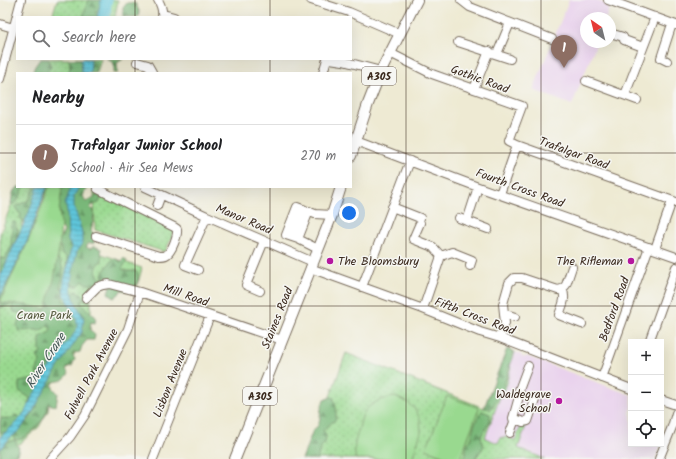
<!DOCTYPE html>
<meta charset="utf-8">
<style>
:root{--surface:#fff;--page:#f2f2f2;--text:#202124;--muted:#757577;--line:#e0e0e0;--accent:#7c3aed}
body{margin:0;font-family:Kalam,sans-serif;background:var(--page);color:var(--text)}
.controls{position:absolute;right:12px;bottom:12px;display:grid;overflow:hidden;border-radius:0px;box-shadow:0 4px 16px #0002}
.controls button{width:36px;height:36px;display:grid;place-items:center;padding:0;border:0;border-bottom:1px solid var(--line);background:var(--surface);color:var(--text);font:20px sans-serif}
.compass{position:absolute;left:580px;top:12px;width:36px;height:36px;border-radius:50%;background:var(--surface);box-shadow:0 4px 16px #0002;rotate:325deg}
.you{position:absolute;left:349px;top:213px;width:14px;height:14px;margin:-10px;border:3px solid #fff;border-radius:50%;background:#1a73e8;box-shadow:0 0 0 6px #1a73e833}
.badge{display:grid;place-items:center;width:26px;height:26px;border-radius:50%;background:var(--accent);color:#fff;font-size:13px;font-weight:700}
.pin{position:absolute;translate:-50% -33px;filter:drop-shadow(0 1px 2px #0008)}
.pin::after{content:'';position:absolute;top:21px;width:14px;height:12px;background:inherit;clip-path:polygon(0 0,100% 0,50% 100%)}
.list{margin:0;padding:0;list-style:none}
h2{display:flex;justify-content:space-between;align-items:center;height:52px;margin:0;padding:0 16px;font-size:17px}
h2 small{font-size:13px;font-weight:400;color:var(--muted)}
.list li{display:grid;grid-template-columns:26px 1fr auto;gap:12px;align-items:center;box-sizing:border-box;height:64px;padding:0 16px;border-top:1px solid var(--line)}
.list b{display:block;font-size:15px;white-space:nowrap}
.list p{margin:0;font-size:13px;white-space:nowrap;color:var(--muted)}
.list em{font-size:13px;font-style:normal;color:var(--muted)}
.icon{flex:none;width:22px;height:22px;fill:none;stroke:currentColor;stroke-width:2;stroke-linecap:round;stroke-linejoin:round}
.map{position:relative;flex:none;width:676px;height:459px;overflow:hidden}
.search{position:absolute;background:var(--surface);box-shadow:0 4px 16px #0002;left:16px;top:16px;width:336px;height:44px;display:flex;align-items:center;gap:10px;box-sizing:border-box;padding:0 14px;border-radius:0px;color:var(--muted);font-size:15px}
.panel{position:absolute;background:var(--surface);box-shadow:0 4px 16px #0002;left:16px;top:72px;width:336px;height:116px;border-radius:0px}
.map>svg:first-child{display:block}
</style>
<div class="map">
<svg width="676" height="459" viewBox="0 0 676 459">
<defs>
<pattern id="grass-dots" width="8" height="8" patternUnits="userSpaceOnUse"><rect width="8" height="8" fill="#99d98f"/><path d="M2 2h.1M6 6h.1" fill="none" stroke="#85ba7b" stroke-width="1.8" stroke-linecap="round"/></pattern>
<pattern id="forest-firs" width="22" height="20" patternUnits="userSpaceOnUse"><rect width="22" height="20" fill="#7ab97a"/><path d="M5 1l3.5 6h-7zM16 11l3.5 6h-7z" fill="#659763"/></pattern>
<pattern id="water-rules" width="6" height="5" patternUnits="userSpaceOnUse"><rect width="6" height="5" fill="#5ec6db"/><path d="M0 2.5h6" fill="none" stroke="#4fa1b1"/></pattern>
</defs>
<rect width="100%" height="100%" fill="#f6f6f2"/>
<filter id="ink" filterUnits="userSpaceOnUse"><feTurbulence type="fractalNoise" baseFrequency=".025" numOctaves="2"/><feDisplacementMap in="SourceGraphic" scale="8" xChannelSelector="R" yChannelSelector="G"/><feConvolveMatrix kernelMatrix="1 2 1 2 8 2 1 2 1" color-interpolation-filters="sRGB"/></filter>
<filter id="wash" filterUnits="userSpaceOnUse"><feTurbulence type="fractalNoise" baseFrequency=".012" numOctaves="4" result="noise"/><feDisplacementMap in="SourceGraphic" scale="16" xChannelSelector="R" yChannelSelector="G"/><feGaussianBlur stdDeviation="0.9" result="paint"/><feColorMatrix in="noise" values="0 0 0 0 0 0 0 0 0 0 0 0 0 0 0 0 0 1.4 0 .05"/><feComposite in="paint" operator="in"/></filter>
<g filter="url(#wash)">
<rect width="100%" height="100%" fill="#eeead3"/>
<path fill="#e9d2ed" d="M569,0H597L610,6L606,18H586V42H597L572,105L533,90Z
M507,349L521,354V356L525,358L526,356L631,395V407L629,413L631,414V444H661L655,459H307L346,353L484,408Z"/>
<path fill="url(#grass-dots)" stroke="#6a8256" d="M57,0H118L115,17H52Z
M42,59H101L97,73H39Z
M18,187H36L21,226L142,268L136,291L109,284L86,298L91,302V322L74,355L51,387L48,411L39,427L2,459H0V234Z
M94,191L175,230L165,252L95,230Z
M507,349L515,352V353L510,366L511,367L507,381H508L502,397H500L485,438L498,443L501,437L504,438V436L515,440L522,424L526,426L518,448L545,459H460L479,408L427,449L452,459H307L346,353L484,408Z"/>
<path fill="url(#forest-firs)" stroke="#5a724c" d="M88,0H103L102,8L95,12L99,17H83Z
M127,3H135L139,11L138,17H123V8Z
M40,59H48L51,67L46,73H32L35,66Z
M69,59H98L94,73H67L70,69Z
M107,59H123L117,63L118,73H114C114,65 115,63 107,59Z
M18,187H24L20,197L14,204H11L12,196L14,190L17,189Z
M35,187H87L83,196L86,202L97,195L101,198L99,203L93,205L90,208L94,210L93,222L91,231L95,235L94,243L88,244L86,247L90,249L94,246L101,249L102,261L98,263C96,270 95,273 101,279L96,284H87L83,281L78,286H70L66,268L67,258L61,254V247L54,245L57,239L61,237L64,231L59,225L60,212L55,210L50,191L46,192L34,220L40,226L37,230L29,235L30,241L24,266L17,263V270L13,272V282L9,299L10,305L0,308V291L24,226V221L20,218L21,214L18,212L16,206L29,200Z
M13,222L16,223L15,226L18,230V234L0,280V258L5,259C8,252 13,245 11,237L13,230L11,227Z
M57,258C65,265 64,278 60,287L63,288V301L68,302L71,296L76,291L84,296L91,298L90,301L83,299L81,304L96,317L95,323L91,322L90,330L95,334L94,340H87L82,346L80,352L73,353L72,355L75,359L72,366L68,367L66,370L69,373C64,381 61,381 52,382L53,388L58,393L56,406L48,404L47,411L43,419L35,429L22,439L15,440L17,445L19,448L17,455H10L9,459H0V442H7L15,440L12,435L29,420L33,411L37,408V404L27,407L30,398L19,391V382L34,379L39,380L36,373L40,361L37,356L41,353L40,348V337L50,332L51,328L47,326L40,331L36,330L19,331L17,325L20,320L37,319L46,317L45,310C39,311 35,316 29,315L27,310L23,313L14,312L12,305L20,299Z
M114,258L121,262L123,258L127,260L122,269L127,271H136C140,277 137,285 134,292L121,290L119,294L114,298L108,293L110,286L105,285L102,274L109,264Z
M507,349L514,352L501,395L498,397L491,409L484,408Z
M333,397L336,407V419L323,430L326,435L325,443L321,447L317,459H302L313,430C322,425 319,417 321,409C322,406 323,402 324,399Z
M482,411L490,414C490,416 490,420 490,421C486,431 477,434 484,446L475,459H463L466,455C466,449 466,442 472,439C471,431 477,417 482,411Z
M16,415L21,418L8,433L0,432V421L2,418L10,419Z"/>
<path fill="#99d98f" stroke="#6a8256" d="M49,187H62L59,211L61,224L59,249L54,279L46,309L26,305L0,302L18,263L27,244Z
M447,396L479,408L460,459H452L426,449Z
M395,397L407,402L415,409L420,419L421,432L412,459H356C353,449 355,441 358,432C360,426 361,416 365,411C372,402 384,398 395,397Z"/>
<path fill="url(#water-rules)" stroke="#4c787c" d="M101,0H108L106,2L103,17H97Z
M81,59H91L90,73H82Z
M38,187H47L26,244L0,297V277L29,212Z
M71,187H79L74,196V206L82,232V245L77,252L74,264L71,284L72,292L75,301L84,319L82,332L59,366L32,413L20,430L9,439L0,450V437C8,430 18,422 24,413C28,407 30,400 34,394C43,378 52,362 63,347C68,341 75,335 77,327C78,317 70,307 66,299C60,287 66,275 68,263C69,258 69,253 72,248L68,241L67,210L65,204Z"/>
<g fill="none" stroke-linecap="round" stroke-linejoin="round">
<path stroke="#5ec6db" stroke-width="11" d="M105,17L106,3L107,0"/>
</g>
</g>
<g filter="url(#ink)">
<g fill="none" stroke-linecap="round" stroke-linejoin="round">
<defs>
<path id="minor" d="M158,0C161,5 163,11 162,17
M311,0L349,12L400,34
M461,0L470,7L552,39
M608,0L676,25
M163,14L174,17
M0,24L13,28
M610,33L623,37L624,40L643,47
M458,42L510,59
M390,53L432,74L522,106L509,141L517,145
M497,54L510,23
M330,59L343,61L381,71
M667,61L661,58L672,24
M137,62L148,65L152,72V73
M323,73L327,59
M0,79L21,0
M586,81L637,100
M474,89L489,51
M625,95L655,17
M356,141L478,187L676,257
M145,187L207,216L313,262
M500,194L517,145L676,202
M157,206L161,195
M392,207L420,218
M309,211L298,239L318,249
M459,218L488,229
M467,221L478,187
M420,223L413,239L433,247L441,256
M96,236L159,256C161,256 164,256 166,255C172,252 178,235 177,229L174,227L98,189
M292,237L303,209
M298,239L286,235L297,207L315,214L332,215
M655,249L672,201
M441,256L452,252L472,260L470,266
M572,267L566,285L562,289C567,298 562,306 559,315L582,324
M310,268L423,309L480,332L500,338L631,389
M198,270L185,265L207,216
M362,287L410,161
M260,291L246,285L264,241
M86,298L97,287L103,285L109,284L140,292L282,340
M423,309L441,256
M504,315H509L515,317
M500,338L505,323L503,304L509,283L514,278H522L558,290L562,289
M649,342L676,267
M602,378L649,247
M661,400L676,405
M513,418L523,422L528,421L535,400
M510,433L514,422L513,418L520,393L519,390L528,366
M50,459L70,437L85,415L128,329L140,292
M153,459L210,316
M659,459L672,427L676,413"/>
<path id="major" d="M351,156L368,104L381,71L417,0
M235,459L332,215L341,187"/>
</defs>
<use href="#minor" stroke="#7a6d5d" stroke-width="10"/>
<use href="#major" stroke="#7a6d5d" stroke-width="12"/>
<use href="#minor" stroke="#fff" stroke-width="8"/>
<use href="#major" stroke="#fff" stroke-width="10"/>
</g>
</g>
<path fill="none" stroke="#3b2a1e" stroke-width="1" stroke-opacity="0.55" d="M135,0V17M270,0V17M406,0V459M541,0V459M135,59V73M270,59V73M0,153H17M351,153H676M135,187V459M270,187V459M0,306H676"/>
<g fill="#b5179e" stroke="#f6f6f2" stroke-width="1.5">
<circle cx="330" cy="261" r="4"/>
<circle cx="631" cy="261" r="4"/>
<circle cx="559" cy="401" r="4"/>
</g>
<g text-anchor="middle" stroke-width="3" stroke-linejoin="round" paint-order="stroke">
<g fill="#f6f6f2" stroke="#73675e" stroke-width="1">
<rect x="362" y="67" width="34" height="18" rx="3"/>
<rect x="243" y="387" width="34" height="18" rx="3"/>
</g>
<g font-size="11" font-weight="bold" fill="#3b2a1e">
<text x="379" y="80">A305</text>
<text x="260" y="400">A305</text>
</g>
<g font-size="12" fill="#3b2a1e" stroke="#f6f6f2">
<text transform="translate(480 79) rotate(20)" y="4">Gothic Road</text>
<text transform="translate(574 153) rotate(20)" y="4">Trafalgar Road</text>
<text transform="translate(520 188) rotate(20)" y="4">Fourth Cross Road</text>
<text transform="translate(244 219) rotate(23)" y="4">Manor Road</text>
<text transform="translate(186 295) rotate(19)" y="4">Mill Road</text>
<text transform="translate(614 309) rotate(-70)" y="4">Bedford Road</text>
<text transform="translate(475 316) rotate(21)" y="4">Fifth Cross Road</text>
<text transform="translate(277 318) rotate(-68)" y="4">Staines Road</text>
<text transform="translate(91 374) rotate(-62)" y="4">Fulwell Park Avenue</text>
<text transform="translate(170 383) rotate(-68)" y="4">Lisbon Avenue</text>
</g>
<g font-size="12" fill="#3b2a1e" stroke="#f6f6f2" text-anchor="end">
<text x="338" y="265" text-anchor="start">The Bloomsbury</text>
<text x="623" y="265">The Rifleman</text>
<text x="551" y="398">Waldegrave<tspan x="551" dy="14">School</tspan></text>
</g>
<g font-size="12" fill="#52563a" stroke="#f6f6f2">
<text x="44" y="319">Crane Park</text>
</g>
<g font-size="13" font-style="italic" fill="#465957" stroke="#f6f6f2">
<text transform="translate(45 360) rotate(-57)" y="5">River Crane</text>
</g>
</g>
</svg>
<div class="controls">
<button>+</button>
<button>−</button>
<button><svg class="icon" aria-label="locate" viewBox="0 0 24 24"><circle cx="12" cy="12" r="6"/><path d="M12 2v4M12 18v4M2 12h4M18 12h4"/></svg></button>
</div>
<svg class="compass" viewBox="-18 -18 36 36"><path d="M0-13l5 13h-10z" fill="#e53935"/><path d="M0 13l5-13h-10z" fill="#757577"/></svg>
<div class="you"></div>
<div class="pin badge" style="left:564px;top:68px;background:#8d6e63">1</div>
<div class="search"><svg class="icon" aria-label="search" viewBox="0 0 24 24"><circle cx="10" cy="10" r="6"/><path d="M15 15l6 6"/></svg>Search here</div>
<section class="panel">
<h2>Nearby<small></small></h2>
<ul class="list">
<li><span class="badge" style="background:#8d6e63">1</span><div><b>Trafalgar Junior School</b><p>School · Air Sea Mews</p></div><em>270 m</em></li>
</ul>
</section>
</div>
